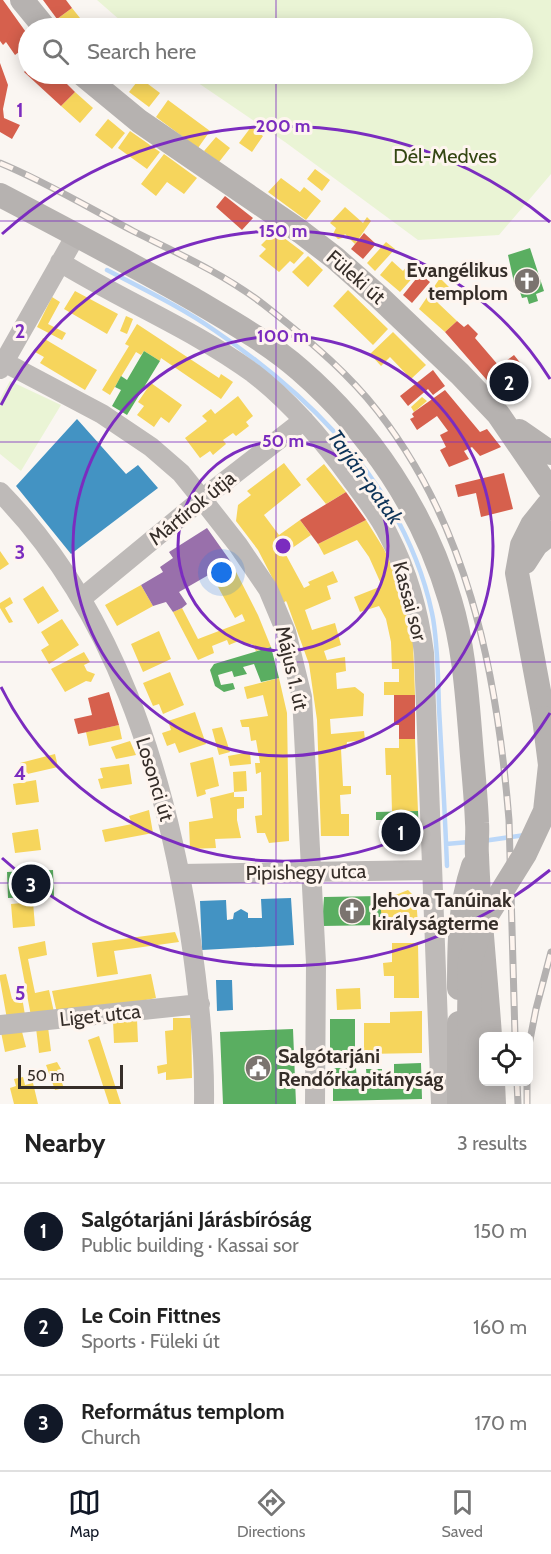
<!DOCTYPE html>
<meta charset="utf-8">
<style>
:root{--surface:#fff;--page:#f6f6f6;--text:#222;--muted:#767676;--line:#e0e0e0;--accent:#111827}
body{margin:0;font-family:Cabin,sans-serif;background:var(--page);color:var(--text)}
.controls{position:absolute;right:18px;bottom:18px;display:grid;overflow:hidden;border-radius:9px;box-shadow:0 3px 15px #0003}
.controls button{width:54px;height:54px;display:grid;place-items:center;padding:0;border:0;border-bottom:2px solid var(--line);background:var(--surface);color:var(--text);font:30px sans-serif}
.scale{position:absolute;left:18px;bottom:15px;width:105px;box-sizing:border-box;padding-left:6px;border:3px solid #362e29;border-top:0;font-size:16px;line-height:21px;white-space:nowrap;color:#362e29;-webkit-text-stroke:4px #fef5ef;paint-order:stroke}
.you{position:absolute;left:222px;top:573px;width:21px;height:21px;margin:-15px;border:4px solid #fff;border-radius:50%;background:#1a73e8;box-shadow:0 0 0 9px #1a73e833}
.badge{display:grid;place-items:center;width:39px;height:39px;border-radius:50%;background:var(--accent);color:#fff;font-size:20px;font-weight:700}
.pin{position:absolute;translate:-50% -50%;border:3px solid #fff;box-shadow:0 2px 6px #0006}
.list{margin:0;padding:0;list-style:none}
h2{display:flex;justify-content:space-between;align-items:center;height:78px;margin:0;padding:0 24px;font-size:26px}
h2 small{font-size:20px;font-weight:400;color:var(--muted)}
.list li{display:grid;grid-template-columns:39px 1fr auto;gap:18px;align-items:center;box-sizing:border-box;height:96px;padding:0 24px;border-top:2px solid var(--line)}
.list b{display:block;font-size:22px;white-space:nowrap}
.list p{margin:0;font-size:20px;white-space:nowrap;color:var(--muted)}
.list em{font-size:20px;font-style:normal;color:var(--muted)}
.icon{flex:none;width:33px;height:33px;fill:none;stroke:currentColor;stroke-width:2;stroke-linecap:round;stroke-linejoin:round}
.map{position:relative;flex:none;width:551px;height:1104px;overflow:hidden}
.search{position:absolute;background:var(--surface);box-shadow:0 3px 15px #0003;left:18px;right:18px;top:18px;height:66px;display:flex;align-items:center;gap:15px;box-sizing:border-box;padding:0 21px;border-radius:33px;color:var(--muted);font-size:22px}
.sheet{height:366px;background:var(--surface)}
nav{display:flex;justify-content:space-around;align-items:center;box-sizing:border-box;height:84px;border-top:2px solid var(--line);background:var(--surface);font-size:16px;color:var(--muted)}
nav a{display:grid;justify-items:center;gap:3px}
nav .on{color:var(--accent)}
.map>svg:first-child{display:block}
</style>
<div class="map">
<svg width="551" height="1104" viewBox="0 0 551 1104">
<rect width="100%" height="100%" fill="#faf6f2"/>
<path fill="#eaf4d5" d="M97,0H551V174L499,235L418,240L285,142L185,74H522V28H129Z
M10,381L61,405L21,471L0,454V399Z"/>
<path fill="#f6d55c" d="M72,8L88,28H65L57,19Z
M140,78L160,93L149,107L129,92Z
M75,92L93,108L80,123L61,106Z
M168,100L210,131L198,148L156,117Z
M108,119L125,133L112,149L95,135Z
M251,127L263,136L252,152L239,143Z
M130,131L160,152L147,169L118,148Z
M216,137L230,148L219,162L204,151Z
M164,154L197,178L184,194L167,182L156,196L141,184Z
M315,169L330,180L322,191L307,179Z
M281,178L300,192L304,187L321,201L306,220L268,192Z
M345,207L363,223L367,217L371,221L355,244L345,234L342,238L338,239L333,234L336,228L330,223Z
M275,231L304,253L294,264L290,261L279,272L259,256L266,249L261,245Z
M386,242L395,249L375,271L367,263Z
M308,256L323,270L308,287L292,272Z
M392,261L403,271L407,266L416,274L400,292L380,275Z
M440,278L450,288L438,303L457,321L445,332L419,309Z
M348,290L388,329L373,345L333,306Z
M75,291L118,314L107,334L64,309Z
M52,297L60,302L48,324L66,333L62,340L37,327Z
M126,316L133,319L127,334L120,331Z
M137,324L219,378L221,374L233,382L221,399L161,358L160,361L144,351L141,355L136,352L110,395L102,390L129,346L125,344Z
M393,332L426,365L411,379L390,357L381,366L370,354Z
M43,338L97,370L85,390L40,363L44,357L35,352Z
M151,383L182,405L169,423L161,417L154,427L137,415L144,406L138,402Z
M238,396L253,416L246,422L249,426L236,436L233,433L223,440L226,444L213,455L210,451L200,458L185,438L207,421L202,416L211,409L215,414Z
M422,397L427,401L414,412L411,407Z
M284,463L301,485L264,515L279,535L300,520L311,535L285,553L304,588L310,585L308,582L333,571L338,582L327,586L331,599L305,610L312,630L335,623L341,645L324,651L327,660L345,657L346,671L336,673L337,689L355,687L364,694L363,716L330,719L331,734L364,731L365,740L347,742L346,749H341L343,786H351V794L340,795L341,814H349V836H321L317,720L309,664L287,603L286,601L283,603L276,585L258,550L236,521L238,505L251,495L247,491Z
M324,464L346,492L326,504L306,479Z
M366,520L384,549L398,580L408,614L413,641L415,695H384V682H399V669H392L391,642L386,619L379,606L360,612L354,597L382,586L369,557L357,540L324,555L318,544Z
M0,551L9,564L0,570Z
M231,562L258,615L271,647L256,651L252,644L244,645L241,640L229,645L227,640L212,646L214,653L198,660L173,612L182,608L198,639L245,621L242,614L235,618L211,574Z
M141,585L153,606L117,626L105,605Z
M43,586L59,611L38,624L23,599Z
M10,597L13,603L5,608L13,622L9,623L0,608V603Z
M62,619L79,645L49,664L41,650L49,645L41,632Z
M159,631L171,659L143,672L131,644Z
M84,652L90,662L84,665L87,671L95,674L91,682L86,681L65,692L51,669Z
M170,672L184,705L163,714L159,704L153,706L143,683Z
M279,678L287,713L289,841L269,843L265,833H257L255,816L262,815L261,772L256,774L255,763H260L256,740L251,741L249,727H242L240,720L268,716L263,695L247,699L244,687Z
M195,712L206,744L179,753L175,743L167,746L162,733L171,730L168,721Z
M119,725L122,739L89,746L86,732Z
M222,727L230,752L219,755L212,729Z
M399,739H415L418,811L392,812L391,775H386L385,748H399Z
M130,741L136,755L116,759L111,747Z
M250,752L251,764L230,766L228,756Z
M55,754L58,767L23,775L20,763Z
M213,757L219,786L205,790L206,794L197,797L190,763Z
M129,764L132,784L101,789L98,779L103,778L100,768Z
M246,771L247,791L234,792L233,772Z
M36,780L39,802L16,805L13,784Z
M234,792V797H244V808L237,809V820L241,838L215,839L216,848L190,849L189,822L213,818L210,798Z
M149,810L153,833L105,842L102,830L132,824L129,816Z
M38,829L41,850L15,853L12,833Z
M408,890L416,898L418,924L398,925L399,930L382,932L380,896L398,894Z
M33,902L35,926L13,928L11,904Z
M175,932L179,942L114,951L118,974L97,977L92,943Z
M45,941L47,955L28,959L35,993L49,990L54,1012L31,1016L18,947Z
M392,943H418L419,998H394V976H384L383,963L392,962Z
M6,974L12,999L22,997L25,1015L7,1019L0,980V975Z
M151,974L156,998L95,1010L57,1013L52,991Z
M360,988L361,1009L337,1010L336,989Z
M422,1011V1053L364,1054V1023H390V1012Z
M173,1018H191L192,1078L166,1080V1072L158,1074L157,1066L167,1064L165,1031L173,1030Z
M137,1019L138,1042L114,1043L113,1021Z
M48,1027L51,1051L39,1053L36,1028Z
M21,1028L26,1047L5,1052L1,1032Z
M99,1036L121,1104H109L88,1040Z
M57,1062L61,1069L57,1070L64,1088L55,1090L46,1065Z
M23,1077L25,1085L33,1083L38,1104H14L10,1088L16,1086L14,1079Z"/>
<path fill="#d6604d" d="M0,0H3L28,35V51L26,53L23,49L15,55L6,42L3,45L0,41Z
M43,0H66L72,8L57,19Z
M0,63L8,85L3,109L4,118L20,125L12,139L0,132Z
M28,68V74H57L75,92L61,106L24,72Z
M225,196L253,218L242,230L216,207Z
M364,233L376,244L363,259L351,249Z
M420,274L430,282L412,303L403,295Z
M457,321L464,327L468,324L478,334L475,338L499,366L514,355L526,370L499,394L445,332Z
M433,370L445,386L433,395L428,389L408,406L400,396Z
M445,390L480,432L487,429L501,447L480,456L472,447L464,451L469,459L449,467L440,450L446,447L440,435L448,431L437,416L417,430L410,419L414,417L412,414L414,412Z
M504,473L513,509L481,517L476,493L458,497L455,485Z
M346,492L366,520L318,544L300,520Z
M109,692L119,725L78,734L74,719L92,715L88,698Z
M394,695H415V739H399V725H394Z"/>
<path fill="#9970ab" d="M207,528L231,562L179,592L187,604L182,608L173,612L166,602L153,606L141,585L163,572L160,567L173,558L169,552Z"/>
<path fill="#4393c3" d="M77,419L126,474L138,465L158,488L71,554L16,486Z
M291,898L294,945L202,950L200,901L226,900L227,920L233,919L234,913L241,909L248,913V918H262L261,899Z
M216,980H232L233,1010L217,1011Z"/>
<path fill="#5aae61" d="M530,248L544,291L536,294L538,301L529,304L527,297L522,298L518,286L515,287L508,255Z
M144,351L160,361L127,415L112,406L121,390L115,387L121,376L127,380Z
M271,647L279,678L261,682L254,664L243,667L247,674L234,677L232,671L218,675L221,685L233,683L235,689L224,692L215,686L210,670L214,664Z
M418,811L419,844H385L384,820H376V812Z
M53,870L54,896L8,898L7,872Z
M380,896L382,925L322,926L324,897Z
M330,1019H355V1053H330Z
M293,1029L296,1104H223L220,1032Z
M421,1063L422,1099L333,1101V1068H356L357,1080H367L366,1069H382V1079L394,1078V1064Z"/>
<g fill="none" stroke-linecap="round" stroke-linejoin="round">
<path stroke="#bbd7f8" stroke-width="4.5" d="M107,270C143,289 181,307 214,330C314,398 406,491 432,613C438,641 438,679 439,708C442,761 445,814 447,866
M483,841L525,835
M446,844L469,842"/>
<path stroke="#bebab8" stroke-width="20" d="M60,262C123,301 193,329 253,373C292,403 323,440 351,479C365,498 379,515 389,536C407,571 419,613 424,653L441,1104
M4,362L102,414L151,447L181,473L202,499L238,545L268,589L286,632L302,697L316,963L315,1104
M0,369L76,235
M0,492C114,609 164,770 189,927C198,986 205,1045 204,1104
M82,598L202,499L304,420
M181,874L432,870
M0,1025L200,1004"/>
<path stroke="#b6b2b0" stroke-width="24" d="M22,0L45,28
M82,74L139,121L301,232L335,258L378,296L460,374L498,414L548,487
M0,195C65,229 130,263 193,299C230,321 268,342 300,370C370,431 424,511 450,600C464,646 467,695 471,743C473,770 476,796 477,823C478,834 476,844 477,855C479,915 486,976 490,1036
M519,431L551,453
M525,562L536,545L551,533
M544,718L517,573L522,545L532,525L548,505
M459,988C459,944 459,908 473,866
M459,1023V1104
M493,1082L494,1104"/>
<defs>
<path id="rail" d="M0,163C46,182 89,208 133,231C177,253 224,274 263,304C300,333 336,362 367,398C467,516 497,671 509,820L515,1036
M528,1050L536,1009L551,952
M517,1082L518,1104
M527,1104V1082"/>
</defs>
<use href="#rail" stroke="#b4b1b0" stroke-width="7"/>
<use href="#rail" stroke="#fef5ef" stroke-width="4.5" stroke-dasharray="14" stroke-linecap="butt"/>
<path stroke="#b6b2b0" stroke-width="24" d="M474,1104L469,1018L470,960L484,920L525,854L545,811L550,765L544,718"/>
</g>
<path fill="none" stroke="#7b2cbf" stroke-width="1.5" stroke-opacity="0.55" d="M276,0V28M276,74V1104M0,221H551M0,442H551M0,662H551M0,883H551"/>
<g fill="none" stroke="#7b2cbf" stroke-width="3">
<circle cx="283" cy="546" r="105"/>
<circle cx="283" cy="546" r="210"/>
<path d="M550 713A315 315 0 0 1 1 687M1 405A315 315 0 0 1 550 379"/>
<path d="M550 870A420 420 0 0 1 2 858M2 234A420 420 0 0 1 550 222"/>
</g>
<defs>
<symbol id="church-disc" viewBox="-11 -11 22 22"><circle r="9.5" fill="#7b746f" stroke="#fef5ef"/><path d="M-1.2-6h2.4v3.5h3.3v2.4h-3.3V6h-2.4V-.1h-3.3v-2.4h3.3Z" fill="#fff"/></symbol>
<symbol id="civic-disc" viewBox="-11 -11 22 22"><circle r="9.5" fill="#7b746f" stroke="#fef5ef"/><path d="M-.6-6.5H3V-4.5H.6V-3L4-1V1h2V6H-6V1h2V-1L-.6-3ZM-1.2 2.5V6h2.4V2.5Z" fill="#fff"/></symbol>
</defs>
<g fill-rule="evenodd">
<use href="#church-disc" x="512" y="266" width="30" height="30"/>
<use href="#church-disc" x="337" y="896" width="30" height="30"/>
<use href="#civic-disc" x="243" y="1053" width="30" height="30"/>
</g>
<g text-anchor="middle" stroke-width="6" stroke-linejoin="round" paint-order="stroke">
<g font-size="20" fill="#344713" stroke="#fef5ef">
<text x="445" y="163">Dél-Medves</text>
</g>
<g font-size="20" font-weight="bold" fill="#362e29" stroke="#fef5ef" text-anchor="start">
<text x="508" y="277" text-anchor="end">Evangélikus<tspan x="508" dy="23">templom</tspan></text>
<text x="372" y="907">Jehova Tanúinak<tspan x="372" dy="23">királyságterme</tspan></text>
<text x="278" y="1063">Salgótarjáni<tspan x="278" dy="23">Rendőrkapitányság</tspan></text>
</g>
<g font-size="20" fill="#362e29" stroke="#fef5ef">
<text transform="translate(356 277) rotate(41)" y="7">Füleki út</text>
<text transform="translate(192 508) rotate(-39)" y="7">Mártírok útja</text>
<text transform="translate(410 601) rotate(75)" y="7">Kassai sor</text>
<text transform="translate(292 668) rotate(77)" y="7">Május 1. út</text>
<text transform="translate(155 779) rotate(73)" y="7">Losonci út</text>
<text transform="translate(306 872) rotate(-1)" y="7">Pipishegy utca</text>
<text transform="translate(100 1015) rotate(-6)" y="7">Liget utca</text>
</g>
<g font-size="21" font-style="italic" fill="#0d3358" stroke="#fef5ef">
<text transform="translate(365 477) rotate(54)" y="7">Tarján-patak</text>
</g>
</g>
<g font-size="20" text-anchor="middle" font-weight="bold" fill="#7b2cbf" stroke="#fef5ef" stroke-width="6" stroke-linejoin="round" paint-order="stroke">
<text x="20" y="117">1</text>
<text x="20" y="338">2</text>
<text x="20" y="559">3</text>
<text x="20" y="780">4</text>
<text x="20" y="1000">5</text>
</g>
<circle cx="283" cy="546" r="9" fill="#7b2cbf" stroke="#fef5ef" stroke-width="3"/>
<g font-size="18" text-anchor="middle" font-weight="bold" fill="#7b2cbf" stroke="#fef5ef" stroke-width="6" stroke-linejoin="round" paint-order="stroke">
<text x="283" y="132">200 m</text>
<text x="283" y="237">150 m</text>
<text x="283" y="342">100 m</text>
<text x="283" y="447">50 m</text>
</g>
</svg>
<div class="controls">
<button><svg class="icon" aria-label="locate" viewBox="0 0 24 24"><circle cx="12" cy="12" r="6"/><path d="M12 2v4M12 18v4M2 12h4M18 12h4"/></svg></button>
</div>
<div class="scale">50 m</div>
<div class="you"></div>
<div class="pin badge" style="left:401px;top:832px">1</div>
<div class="pin badge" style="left:509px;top:382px">2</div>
<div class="pin badge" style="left:31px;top:884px">3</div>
<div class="search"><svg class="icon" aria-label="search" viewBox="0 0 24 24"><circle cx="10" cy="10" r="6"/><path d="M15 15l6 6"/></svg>Search here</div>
</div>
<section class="sheet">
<h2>Nearby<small>3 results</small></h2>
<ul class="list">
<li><span class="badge">1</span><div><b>Salgótarjáni Járásbíróság</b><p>Public building · Kassai sor</p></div><em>150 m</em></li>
<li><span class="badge">2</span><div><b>Le Coin Fittnes</b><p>Sports · Füleki út</p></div><em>160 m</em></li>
<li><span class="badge">3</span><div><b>Református templom</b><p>Church</p></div><em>170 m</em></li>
</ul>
</section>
<nav>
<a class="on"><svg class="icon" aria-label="map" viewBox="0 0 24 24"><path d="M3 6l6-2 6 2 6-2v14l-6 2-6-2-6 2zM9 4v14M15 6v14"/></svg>Map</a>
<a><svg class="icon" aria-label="directions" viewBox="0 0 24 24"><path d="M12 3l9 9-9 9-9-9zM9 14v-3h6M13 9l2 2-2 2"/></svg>Directions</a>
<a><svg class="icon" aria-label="saved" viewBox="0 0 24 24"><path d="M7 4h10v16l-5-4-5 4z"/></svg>Saved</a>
</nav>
